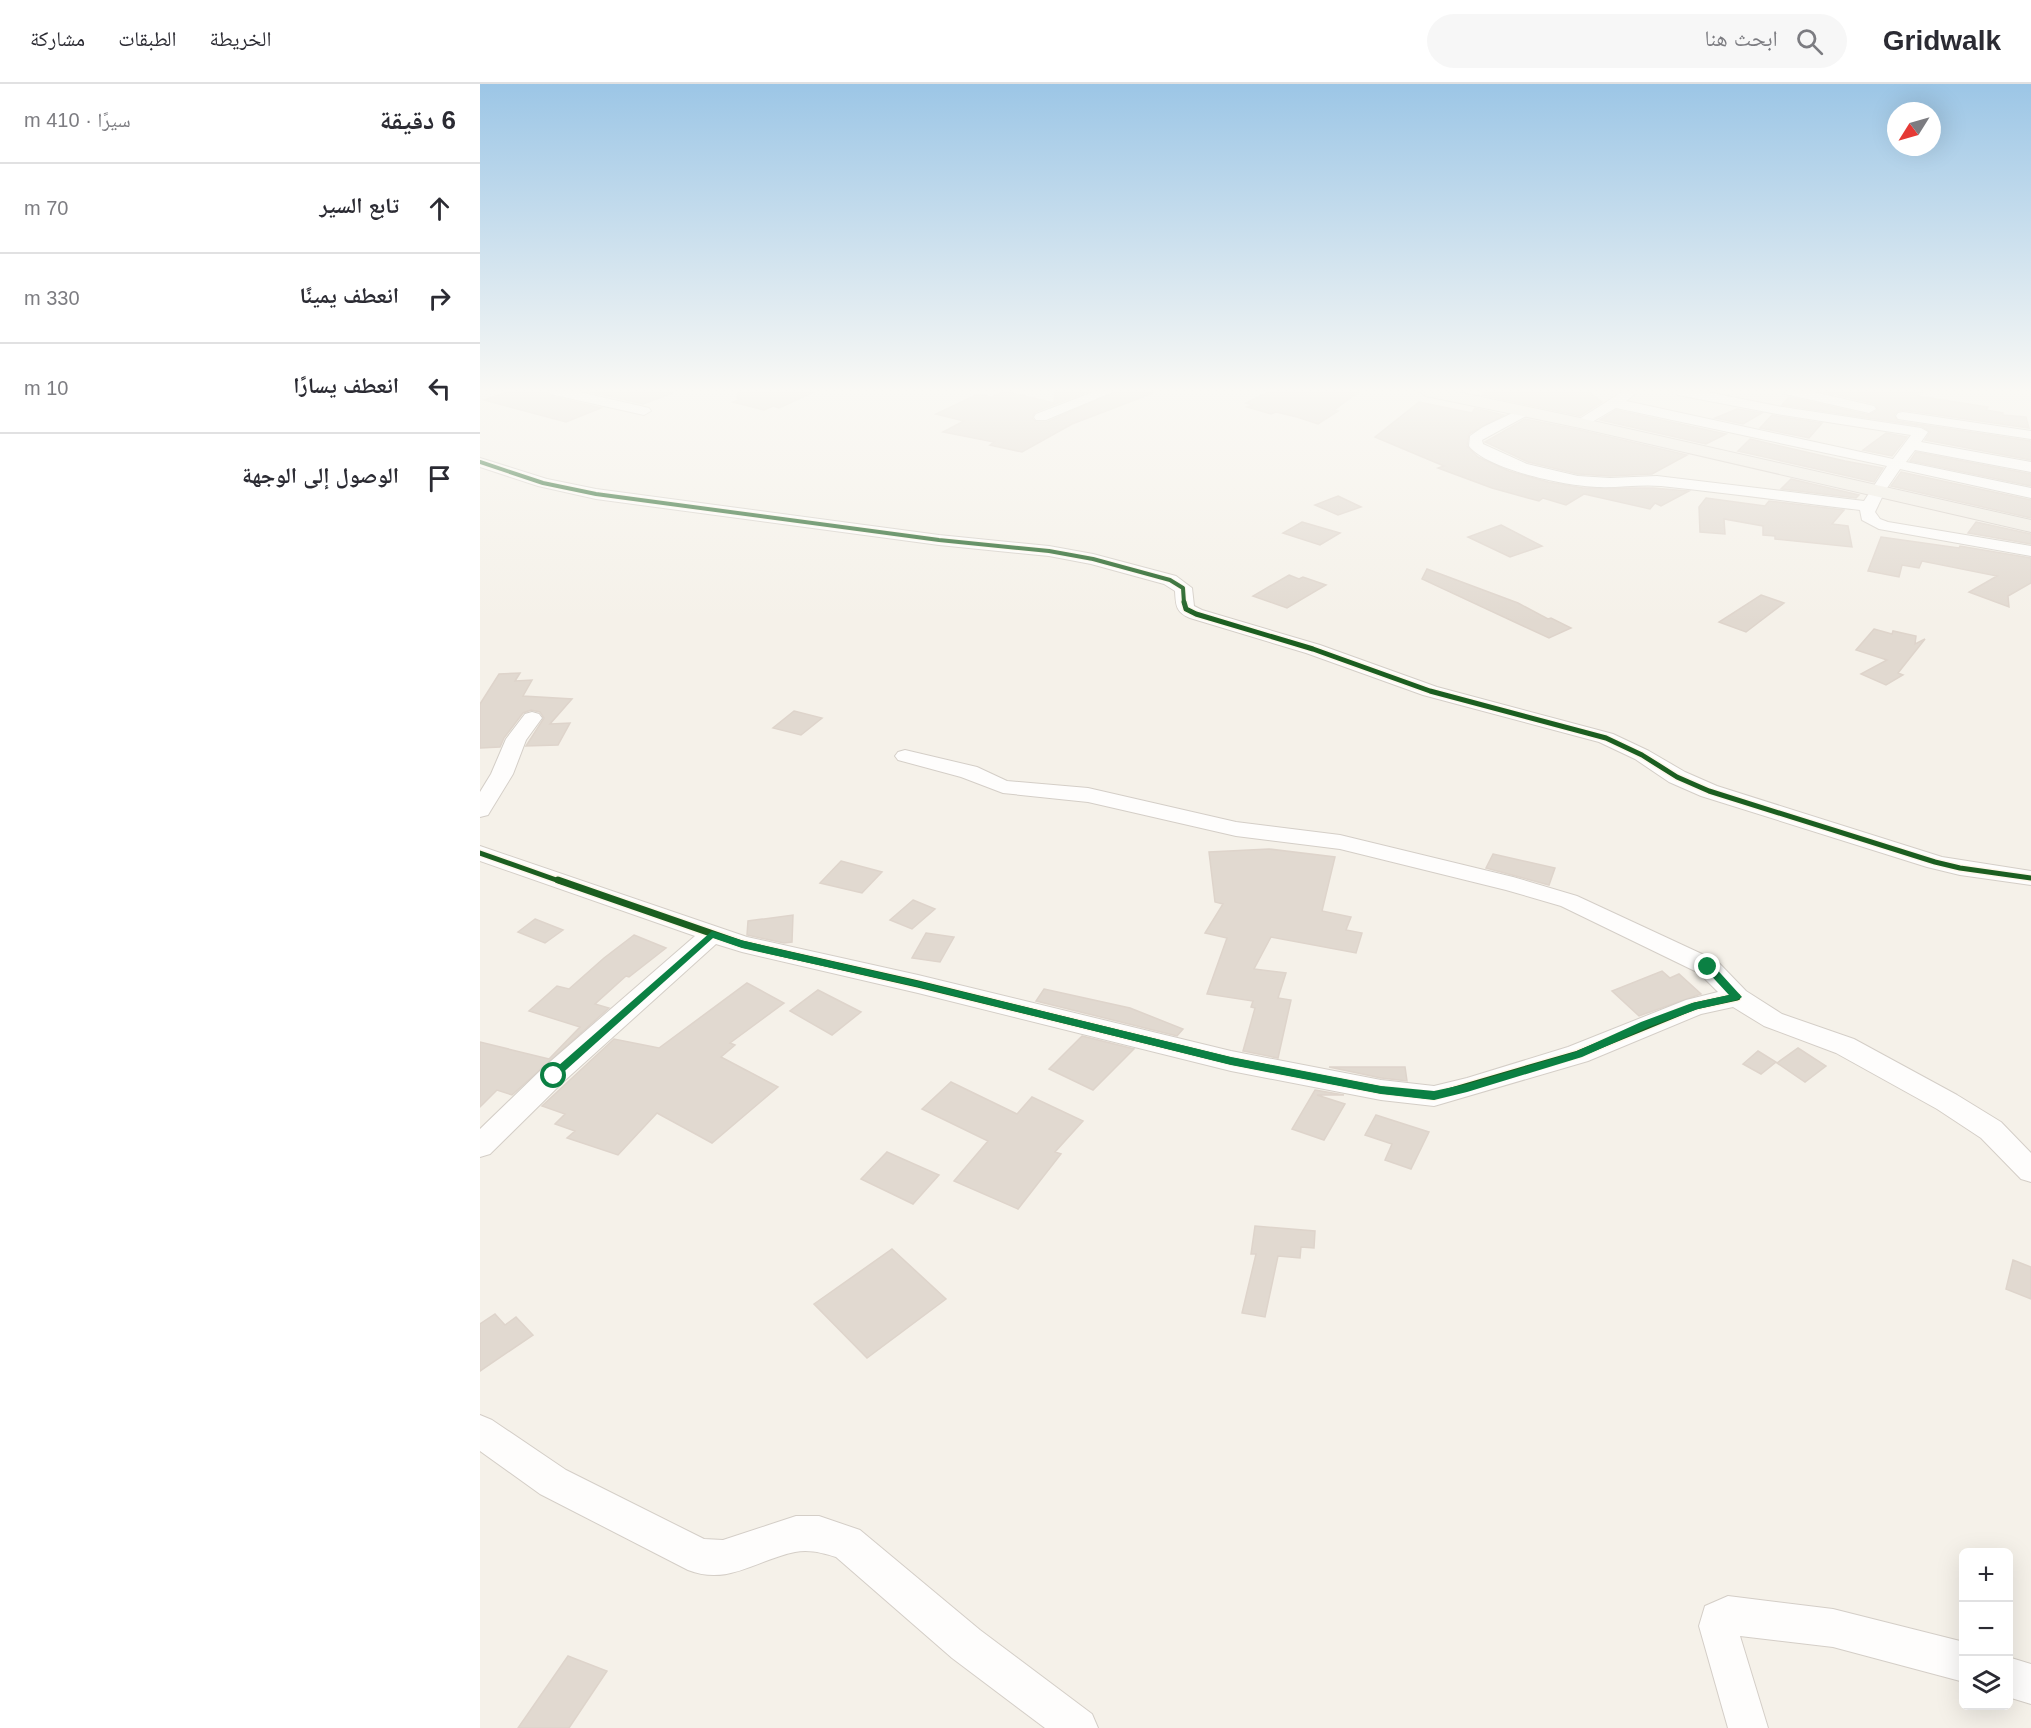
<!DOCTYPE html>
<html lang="ar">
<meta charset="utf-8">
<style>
:root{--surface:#fff;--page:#f7f7f7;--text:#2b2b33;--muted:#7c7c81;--line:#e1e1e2}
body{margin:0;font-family:Helvetica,"Noto Naskh Arabic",sans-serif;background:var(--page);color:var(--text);direction:rtl}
.controls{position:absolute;right:18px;bottom:18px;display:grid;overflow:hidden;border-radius:9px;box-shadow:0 6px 24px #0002}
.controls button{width:54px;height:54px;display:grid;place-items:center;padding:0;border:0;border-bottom:2px solid var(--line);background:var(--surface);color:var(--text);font:30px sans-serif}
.compass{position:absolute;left:1407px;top:18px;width:54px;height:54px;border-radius:50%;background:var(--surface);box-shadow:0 6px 24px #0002;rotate:233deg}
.stop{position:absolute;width:18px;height:18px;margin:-14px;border:4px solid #0b8043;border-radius:50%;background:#fff}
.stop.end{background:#0b8043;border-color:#fff;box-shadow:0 2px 6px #0008}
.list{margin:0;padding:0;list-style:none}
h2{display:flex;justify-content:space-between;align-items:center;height:78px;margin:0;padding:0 24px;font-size:26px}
h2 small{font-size:20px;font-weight:400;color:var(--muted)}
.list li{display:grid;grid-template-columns:39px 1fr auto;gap:18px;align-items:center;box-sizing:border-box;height:90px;padding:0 24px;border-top:2px solid var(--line)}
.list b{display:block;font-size:22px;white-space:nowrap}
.list em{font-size:20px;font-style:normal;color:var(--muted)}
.icon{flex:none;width:33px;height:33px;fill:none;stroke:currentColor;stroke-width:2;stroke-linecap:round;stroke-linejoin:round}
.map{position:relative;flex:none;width:1551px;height:1644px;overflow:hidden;direction:ltr}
header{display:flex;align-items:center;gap:36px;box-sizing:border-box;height:84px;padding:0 30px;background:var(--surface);border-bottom:2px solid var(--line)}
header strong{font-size:28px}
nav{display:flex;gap:33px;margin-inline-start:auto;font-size:21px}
.search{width:420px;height:54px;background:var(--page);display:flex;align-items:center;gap:15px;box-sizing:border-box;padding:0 21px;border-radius:33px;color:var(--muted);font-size:22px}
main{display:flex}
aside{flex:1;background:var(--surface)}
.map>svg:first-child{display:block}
</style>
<header>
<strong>Gridwalk</strong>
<div class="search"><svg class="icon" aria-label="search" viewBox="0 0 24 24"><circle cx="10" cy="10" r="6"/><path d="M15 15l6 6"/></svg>ابحث هنا</div>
<nav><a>الخريطة</a><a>الطبقات</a><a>مشاركة</a></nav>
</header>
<main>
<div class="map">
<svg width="1551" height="1644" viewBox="0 0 1551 1644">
<rect width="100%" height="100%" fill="#f5f1e9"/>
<path fill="#e1d9d0" stroke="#ded4cb" stroke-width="1.5" d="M30,307H67L70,312L121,324L86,338L4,316Z
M107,307H193V309L163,320Z
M258,307H336L299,324L293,322L284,326L253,318L261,315L257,314Z
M524,307L574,319L575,307H609L555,328L552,334L556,338H567L637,307L673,309L592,340L542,368L510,361L514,358L463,348L484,337L456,330L498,310L512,313Z
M790,307H880L854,326L858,327L838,340L817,333L796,328L791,330L767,323L773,321L766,319Z
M1004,307H1108L1122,318L1100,332L1002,311Z
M1342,307H1443L1438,312L1508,323L1506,326L1523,329V331L1546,333L1549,344L1423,326L1418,327L1414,331L1418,337L1551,357V376L1445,356L1450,348L1441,342L1302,321L1309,313L1389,331L1398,326L1395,320Z
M939,318L992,329L995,324L1024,331L989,350L987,362L998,373L1029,387L1068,398L1103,404H1173L1209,407L1181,422L1175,419L1170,425L1104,410L1086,421L1063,414L1059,417L1012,404L958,384L964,382L895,353Z
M1257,325L1282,329L1263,340L1235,334Z
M1136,326L1246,350L1226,360L1120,336Z
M1292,331L1297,332L1342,339L1329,354L1280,344Z
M1045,335L1100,346L1207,371L1172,390L1130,392L1098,390L1048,378L1005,358Z
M1406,349L1427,353L1412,372L1383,366Z
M1270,355L1365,377L1403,384L1394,398L1258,367Z
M1436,368L1551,390V402L1430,377Z
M1421,388L1551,416V434L1411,402Z
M1311,395L1379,411L1376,414L1301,405Z
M858,412L881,423L858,431L835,421Z
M1226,414L1285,422L1289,417L1364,426L1352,440L1368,442L1372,463L1295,455V452L1283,451V442L1244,435L1245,450L1220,448L1219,423Z
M822,438L860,449L840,461L803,449Z
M1496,438L1551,450V460L1488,449Z
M1021,441L1062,462L1030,473L988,453Z
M1401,453L1479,464L1480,462L1551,474V499L1528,512L1529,523L1489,508L1517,492L1442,477L1439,484L1422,481L1419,493L1388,487Z
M947,485L1038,519L1068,535L1071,534L1091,544L1069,554L942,495Z
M809,491L819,495L823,493L846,501L807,524L773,512Z
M1281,511L1304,519L1266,548L1239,538Z
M1394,545L1412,550L1413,547L1436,552L1435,560L1445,555L1418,589L1423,591L1406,601L1381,590L1407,576L1376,566Z
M40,589L35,597L52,596L43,612L92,615L70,640L90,639L78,661L46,662L64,634L60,628L51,626L43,629L24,654L20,663L0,664V620L19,590Z
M314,627L342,634L321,651L293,644Z
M789,765L855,773L842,827L871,833L866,846L882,849L876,869L791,853L774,885L806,889L798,914L811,916L798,974L763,967L775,924L771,923L773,917L727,910L747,854L725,849L743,820L735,818L729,768Z
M1013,770L1075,784L1069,801L1006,784Z
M361,777L402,788L382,809L340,799Z
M433,816L455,825L432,845L410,836Z
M313,831L312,858L304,859L267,851L268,837Z
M55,835L83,846L65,859L38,848Z
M446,849L474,853L460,878L432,874Z
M154,851L186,864L149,893L146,892L115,920L129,924L32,1011L17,1006L0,1023V958L69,975L100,943L49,927L77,902L89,905L124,874Z
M1182,887L1190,894L1199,890L1221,910L1159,932L1132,907Z
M267,899L304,919L250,959L255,961L241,973L298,1003L232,1059L177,1029L138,1071L87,1054L95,1047L75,1040L85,1030L62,1022L134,955L179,964Z
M564,905L650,924L703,945L697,952L556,917Z
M338,906L381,928L352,951L310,927Z
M602,952L654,965L613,1006L569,985Z
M1318,964L1346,982L1325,998L1297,979Z
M1278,967L1296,978L1281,990L1263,980Z
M849,983H925L927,997L901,994Z
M471,998L537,1030L552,1013L603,1037L575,1068L581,1070L538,1125L474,1097L508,1057L442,1025Z
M835,1006L864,1011H837L865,1020L844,1056L812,1045Z
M896,1031L949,1048L931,1085L905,1076L912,1060L885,1051Z
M407,1068L459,1091L433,1120L381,1095Z
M775,1142L835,1147L834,1164L821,1163L820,1174L798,1172L785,1233L762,1229L776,1170H771Z
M412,1165L466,1215L387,1274L334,1220Z
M1533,1176L1551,1183V1215L1526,1205Z
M15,1230L25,1241L36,1233L53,1251L0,1287V1240Z
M88,1572L127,1587L89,1644H38Z"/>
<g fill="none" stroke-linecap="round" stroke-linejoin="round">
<defs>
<path id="minor" d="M69,307H95L169,324L171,327L164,331L70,310Z
M616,307H635L566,336H556L554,333L556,330Z
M1149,307L1154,311L1146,317L1413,375L1431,351L1297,330L1198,311L1192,307H1222L1297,322L1441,344L1448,348L1441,358L1551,378V388L1435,366L1426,378L1551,404V414L1420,385L1405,407L1395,428L1400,435L1408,438L1551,462V472L1399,445L1382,436L1380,426C1314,418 1247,409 1181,402C1160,400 1138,404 1117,403C1087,402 1008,386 989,362L990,352L1003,343L1043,324L1048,325L1050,328L1048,331L1002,356L1003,360L1047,380L1098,392L1130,394L1177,392L1384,417L1407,382L1136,324L1105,342L1100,343L1093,339L1142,308Z
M1304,307H1330L1394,322L1396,325L1389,329L1305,310Z
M1423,328L1551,347V355L1418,335L1416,332L1418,329Z
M0,374L67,395L116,405L459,451L569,462L613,470L696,492L712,504L714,522L722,526L840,561L957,603L1133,650L1169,667L1205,688L1237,702L1462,773L1551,787V801L1480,791L1447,783L1221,712L1189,698L1155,675L1119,658L943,611L826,569L710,534C695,528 696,520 695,507L684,500L611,480L569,472L459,461L116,415L58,402L0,383Z
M52,628L59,630L62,634L46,656L33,690L11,726L8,731L0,733V708L11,690L26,655L45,630Z
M425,666L497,683L527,697L608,704L756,738L860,751L1033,793L1097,812L1237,877L1266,907L1302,930L1374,955L1477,1011L1521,1038L1551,1069V1098L1541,1095L1501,1054L1457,1025L1356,969L1284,942L1253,923L1221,930L1108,977L954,1022L901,1016L751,987L438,909L262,868L236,860L83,998L10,1070L0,1073V1045L63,984L215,852L0,777V762L267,853L438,891L751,967L901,996L954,1002L987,994L1088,963L1206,916L1238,908L1219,889L1081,822L1026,806L860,765L756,752L608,718L523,709L481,693L418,676L415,672L418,668Z
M0,1331L12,1336L86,1386L224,1455L243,1456L316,1432H339L380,1446L500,1546L612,1630L618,1644H565L472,1574L356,1473C343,1469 329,1465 315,1468C276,1476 248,1502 208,1486L60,1410L0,1367Z
M1248,1512L1353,1525L1484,1558V1598L1353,1563L1260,1552L1288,1644H1248L1219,1542L1225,1522Z
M1528,1573L1551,1580V1620L1528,1613Z"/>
<path id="major" d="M938,307H973L1100,334L1551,436V448L1100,344L946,312Z"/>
</defs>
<use href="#minor" stroke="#d4cec7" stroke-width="2"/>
<use href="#major" stroke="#d4ccc5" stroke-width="2"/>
<use href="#minor" fill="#fefdfc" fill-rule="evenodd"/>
<use href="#major" fill="#f1ede5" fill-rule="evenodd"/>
<defs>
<path id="cycleway-far2" d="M0,378L63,399L116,410L459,456L569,467L613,475L690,496L703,504L704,519"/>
<path id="cycleway-far1" d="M704,518L706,525L716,530L833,565L950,607L1126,654L1162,671L1197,693L1229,707L1455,778L1480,784L1551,794
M0,769L82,798"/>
<path id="cycleway" d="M78,796L262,860L438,900L751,977L901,1006L954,1012L1098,970L1215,922L1257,913"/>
</defs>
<use href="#cycleway-far2" stroke="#fef6e9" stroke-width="6"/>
<use href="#cycleway-far1" stroke="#fef6e9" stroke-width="8"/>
<use href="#cycleway" stroke="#fef6e9" stroke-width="10"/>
<use href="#cycleway-far2" stroke="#1b5e20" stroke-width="4"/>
<use href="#cycleway-far1" stroke="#1b5e20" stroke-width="5"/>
<use href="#cycleway" stroke="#1b5e20" stroke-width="7"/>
</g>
<linearGradient id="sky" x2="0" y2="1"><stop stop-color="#9cc6e6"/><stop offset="0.57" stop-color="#faf9f5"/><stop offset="1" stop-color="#faf9f5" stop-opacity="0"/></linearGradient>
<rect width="1551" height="538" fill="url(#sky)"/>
<path fill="#0b8043" d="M232,847L264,857L438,897L751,973L901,1002L954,1007L987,1000L1095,968L1161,938L1212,919L1249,911L1225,885V880H1232L1262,913L1257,916L1218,925L1169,943L1102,973L987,1008L954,1016L901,1010L751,981L438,903L262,864L233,854L77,994H70V989Z"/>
</svg>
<div class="controls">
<button>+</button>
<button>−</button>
<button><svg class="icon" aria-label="layers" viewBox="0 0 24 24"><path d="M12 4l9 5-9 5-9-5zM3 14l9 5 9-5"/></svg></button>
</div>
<svg class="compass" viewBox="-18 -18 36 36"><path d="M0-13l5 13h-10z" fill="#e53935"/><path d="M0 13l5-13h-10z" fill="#7c7c81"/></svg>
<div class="stop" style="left:74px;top:992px"></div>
<div class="stop end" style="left:1228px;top:883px"></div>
</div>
<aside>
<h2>6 دقيقة<small>سيرًا · 410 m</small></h2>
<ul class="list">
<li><svg class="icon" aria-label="ahead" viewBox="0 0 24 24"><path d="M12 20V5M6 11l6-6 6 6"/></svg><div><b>تابع السير</b></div><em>70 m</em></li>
<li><svg class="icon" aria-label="right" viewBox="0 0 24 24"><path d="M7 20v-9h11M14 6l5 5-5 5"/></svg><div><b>انعطف يمينًا</b></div><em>330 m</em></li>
<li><svg class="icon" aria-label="left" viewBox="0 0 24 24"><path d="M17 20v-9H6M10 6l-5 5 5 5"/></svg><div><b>انعطف يسارًا</b></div><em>10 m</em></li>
<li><svg class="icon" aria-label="arrive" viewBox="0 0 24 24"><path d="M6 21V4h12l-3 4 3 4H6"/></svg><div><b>الوصول إلى الوجهة</b></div></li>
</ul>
</aside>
</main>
